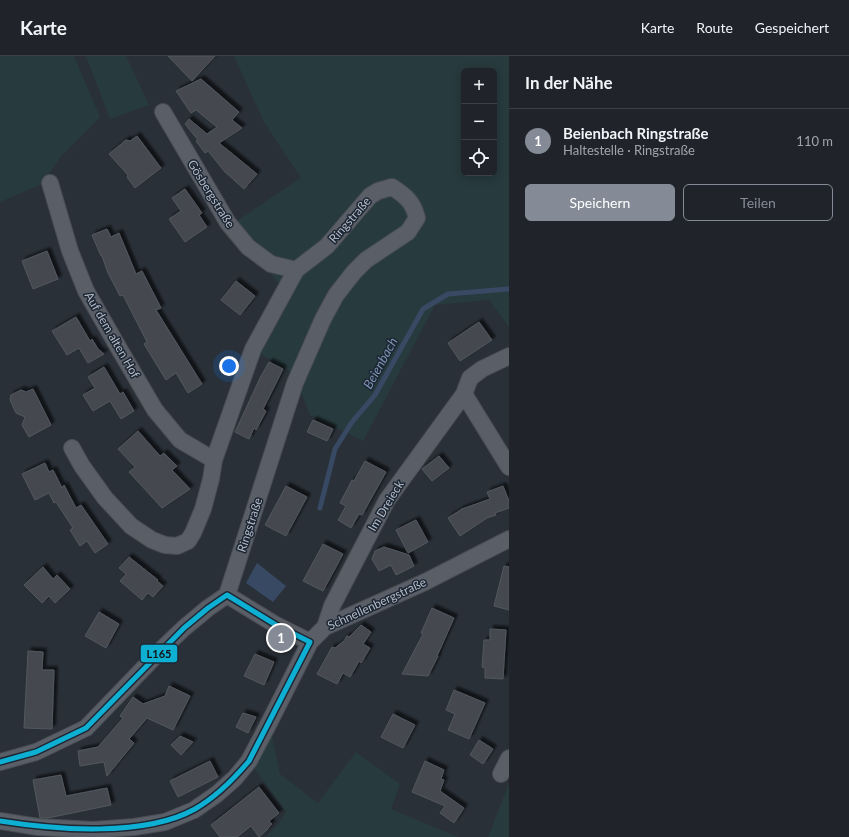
<!DOCTYPE html>
<html lang="de">
<meta charset="utf-8">
<style>
:root{--surface:#20242a;--page:#2d3036;--text:#f1f3f6;--muted:#a2a4a8;--line:#3d4147;--accent:#848b96}
body{margin:0;font-family:Lato,sans-serif;background:var(--page);color:var(--text)}
.controls{position:absolute;right:12px;top:12px;display:grid;overflow:hidden;border-radius:6px;box-shadow:0 2px 10px #0003}
.controls button{width:36px;height:36px;display:grid;place-items:center;padding:0;border:0;border-bottom:1px solid var(--line);background:var(--surface);color:var(--text);font:20px sans-serif}
.you{position:absolute;left:229px;top:310px;width:14px;height:14px;margin:-10px;border:3px solid #fff;border-radius:50%;background:#1a73e8;box-shadow:0 0 0 6px #1a73e833}
.badge{display:grid;place-items:center;width:26px;height:26px;border-radius:50%;background:var(--accent);color:#fff;font-size:13px;font-weight:700}
.pin{position:absolute;translate:-50% -50%;border:2px solid #fff;box-shadow:0 1px 4px #0006}
.list{margin:0;padding:0;list-style:none}
h2{display:flex;justify-content:space-between;align-items:center;height:52px;margin:0;padding:0 16px;font-size:17px}
h2 small{font-size:13px;font-weight:400;color:var(--muted)}
.list li{display:grid;grid-template-columns:26px 1fr auto;gap:12px;align-items:center;box-sizing:border-box;height:64px;padding:0 16px;border-top:1px solid var(--line)}
.list b{display:block;font-size:15px;white-space:nowrap}
.list p{margin:0;font-size:13px;white-space:nowrap;color:var(--muted)}
.list em{font-size:13px;font-style:normal;color:var(--muted)}
.actions{display:flex;gap:8px;padding:12px 16px}
.actions a{flex:1;padding:9px 0;border:1px solid var(--accent);border-radius:6px;text-align:center;font-size:14px;color:var(--accent)}
.actions .main{background:var(--accent);color:#fff}
.icon{flex:none;width:22px;height:22px;fill:none;stroke:currentColor;stroke-width:2;stroke-linecap:round;stroke-linejoin:round}
.map{position:relative;flex:none;width:509px;height:781px;overflow:hidden}
header{display:flex;align-items:center;gap:24px;box-sizing:border-box;height:56px;padding:0 20px;background:var(--surface);border-bottom:1px solid var(--line)}
header strong{font-size:19px}
nav{display:flex;gap:22px;margin-inline-start:auto;font-size:14px}
main{display:flex}
aside{flex:1;background:var(--surface)}
.map>svg:first-child{display:block}
</style>
<header>
<strong>Karte</strong>
<nav><a>Karte</a><a>Route</a><a>Gespeichert</a></nav>
</header>
<main>
<div class="map">
<svg width="509" height="781" viewBox="0 0 509 781">
<defs>
<filter id="shadow"><feDropShadow dx="3.5" dy="-3.5" stdDeviation="1" flood-color="#0009"/></filter>
</defs>
<rect width="100%" height="100%" fill="#2a3038"/>
<path fill="#273a3e" fill-rule="evenodd" d="M0,0H74L100,61L59,103L42,128L0,146Z
M86,0H126L149,49L110,63Z
M234,0H509V271L489,244L435,249L363,385L310,359L294,318L249,291L279,228L231,169L301,122L264,66ZM464,15H494V117H464Z
M269,667L280,718L318,747L356,696L400,728L391,753L458,781H266L278,768L286,756L249,705Z
M509,727V781H488Z"/>
<path fill="#384963" d="M257,507L286,530L273,546L246,527Z"/>
<g fill="none" stroke-linecap="round" stroke-linejoin="round">
<path stroke="#384963" stroke-width="5" d="M320,452L335,393L352,366L375,339L423,253L448,238L509,233"/>
</g>
<path fill="#444950" stroke="#52575f" filter="url(#shadow)" d="M168,0H215L192,25Z
M201,23L239,56L232,64L242,72L219,87L257,118L244,133L225,116L208,95L205,97L196,85L198,84L185,68L189,63L207,78L217,71L196,54L191,57L176,35Z
M137,80L161,112L135,132L127,121L128,119L109,98L126,84L130,85Z
M185,133L202,157L199,159L207,171L185,186L169,163L181,155L172,142Z
M107,173L111,181L119,177L136,218L142,215L161,252L156,254L202,328L188,337L176,317L166,324L144,288L147,286L123,239L120,240L108,217L102,200H101L92,179Z
M47,195L58,223L33,233L22,205Z
M236,225L255,240L240,259L221,244Z
M76,261L90,285L92,283L98,293L104,298L88,307L79,292L67,299L52,275Z
M479,266L492,284L460,305L448,287Z
M269,306L283,313L263,353L266,355L256,374L254,372L249,383L235,376L260,322Z
M104,311L120,338L123,336L134,355L121,363L110,345L93,355L83,339L95,332L88,321Z
M33,333L51,369L29,381L22,369L25,361L16,357L10,344L11,339L21,334L26,336Z
M313,364L333,373L327,385L307,376Z
M138,375L160,400L164,397L177,410L172,414L190,433L162,452L129,416L135,411L118,393Z
M439,400L449,412L432,425L422,413Z
M365,405L386,416L362,459L359,458L351,472L338,464L346,450L340,447L352,424L354,425Z
M45,407L49,416L53,414L62,432L64,429L76,452L81,449L108,488L95,497L87,485L80,490L70,474L73,472L56,446L54,447L49,437L35,444L22,418Z
M286,430L307,441L286,480L265,469Z
M503,430L509,445V452L495,457L496,459L487,462L460,480L448,462L462,453L490,443L487,436Z
M416,464L428,486L408,497L396,474Z
M323,488L343,498L323,535L303,525Z
M384,491L409,499L414,510L396,519L391,509L379,515L372,503L375,495Z
M129,501L158,524L157,525L163,530L153,541L148,537L142,544L120,525L126,518L119,512Z
M504,510L509,511V554L494,550Z
M43,511L53,523L57,519L70,533L55,547L49,540L42,547L24,529Z
M432,552L454,562L437,600H438L428,620L402,618L423,578L421,577Z
M99,556L119,568L106,592L85,580Z
M361,569L371,576L363,588L370,592L361,607L359,605L350,621L343,617L337,628L317,618L332,591L335,592L344,585L347,580L349,581Z
M490,573L506,574L503,623L485,622V612L482,611L484,584H490Z
M28,595L43,596L42,614H54L52,673L24,672Z
M255,598L274,606L264,629L244,620Z
M169,630L190,640L173,674L147,662L129,683L134,687L107,720L104,706L80,710L78,695L98,691L123,662L120,660L133,641L143,648L165,640Z
M454,634L485,647L469,683L448,674L455,658L446,654Z
M243,657L256,661L248,677L236,671Z
M393,658L415,669L403,692L381,681Z
M180,680L193,686L181,699L171,689Z
M479,684L493,693L483,708L470,699Z
M210,705L218,721L178,741L170,725Z
M425,705L444,714L441,723L444,724L440,735L464,752L454,767L440,757L445,750L412,736Z
M61,719L66,740L107,732L111,749L48,762H40L33,724Z
M259,731L279,757L269,765L272,768L268,772V773L259,781L251,770L237,781H220L211,769Z"/>
<g fill="none" stroke-linecap="round" stroke-linejoin="round">
<defs>
<path id="street" d="M163,56L228,167L248,191L271,208L296,214
M50,127L70,195L86,235L121,296L155,354L180,384L214,404
M464,338L509,411
M227,539L276,569L310,586
M325,571L332,550L387,444L464,338L470,322L482,313L509,300
M0,706L36,696L86,672L163,592L184,572L208,552L227,539L295,327L323,263L336,239L354,216L366,204L408,176L417,162C413,146 406,140 392,131L378,135L370,140L327,190L296,214L253,293L214,404L211,423L203,453L193,477L188,485L177,490L165,489L152,484L131,470L105,442L82,410L72,392
M501,718L509,702
M0,765L38,771L93,774L134,771L165,766L194,754L217,738L235,722L249,705L269,667L310,586L325,571L425,526L509,483"/>
</defs>
<use href="#street" stroke="#484c53" stroke-width="18"/>
<use href="#street" stroke="#5a5e66" stroke-width="16"/>
<defs>
<path id="bus-1" d="M0,706L36,696L86,672L184,572L208,552L227,539L276,569L310,586L249,705C233,724 216,741 195,753C145,781 56,774 0,765"/>
</defs>
<use href="#bus-1" stroke="#1d2633" stroke-width="8"/>
<use href="#bus-1" stroke="#0dafd3" stroke-width="5"/>
</g>
<g text-anchor="middle" stroke-width="3" stroke-linejoin="round" paint-order="stroke">
<g font-size="12" fill="#b4bcc9" stroke="#1d2633">
<text transform="translate(211 138) rotate(58)" y="4">Gösbergstraße</text>
<text transform="translate(350 164) rotate(-49)" y="4">Ringstraße</text>
<text transform="translate(112 279) rotate(60)" y="4">Auf dem alten Hof</text>
<text transform="translate(386 450) rotate(-59)" y="4">Im Dreieck</text>
<text transform="translate(250 469) rotate(-72)" y="4">Ringstraße</text>
<text transform="translate(377 548) rotate(-25)" y="4">Schnellenbergstraße</text>
</g>
<g font-size="13" font-style="italic" fill="#7c92b1" stroke="#1d2633">
<text transform="translate(380 307) rotate(-61)" y="5">Beienbach</text>
</g>
</g>
<rect stroke="#1d2633" stroke-width="1.5" x="140" y="588" width="38" height="19" rx="4" fill="#0dafd3"/>
<g font-size="11" text-anchor="middle" font-weight="bold" fill="#111">
<text x="159" y="602">L165</text>
</g>
</svg>
<div class="controls">
<button>+</button>
<button>−</button>
<button><svg class="icon" aria-label="locate" viewBox="0 0 24 24"><circle cx="12" cy="12" r="6"/><path d="M12 2v4M12 18v4M2 12h4M18 12h4"/></svg></button>
</div>
<div class="you"></div>
<div class="pin badge" style="left:281px;top:582px">1</div>
</div>
<aside>
<h2>In der Nähe<small></small></h2>
<ul class="list">
<li><span class="badge">1</span><div><b>Beienbach Ringstraße</b><p>Haltestelle · Ringstraße</p></div><em>110 m</em></li>
</ul>
<div class="actions"><a class="main">Speichern</a><a>Teilen</a></div>
</aside>
</main>
